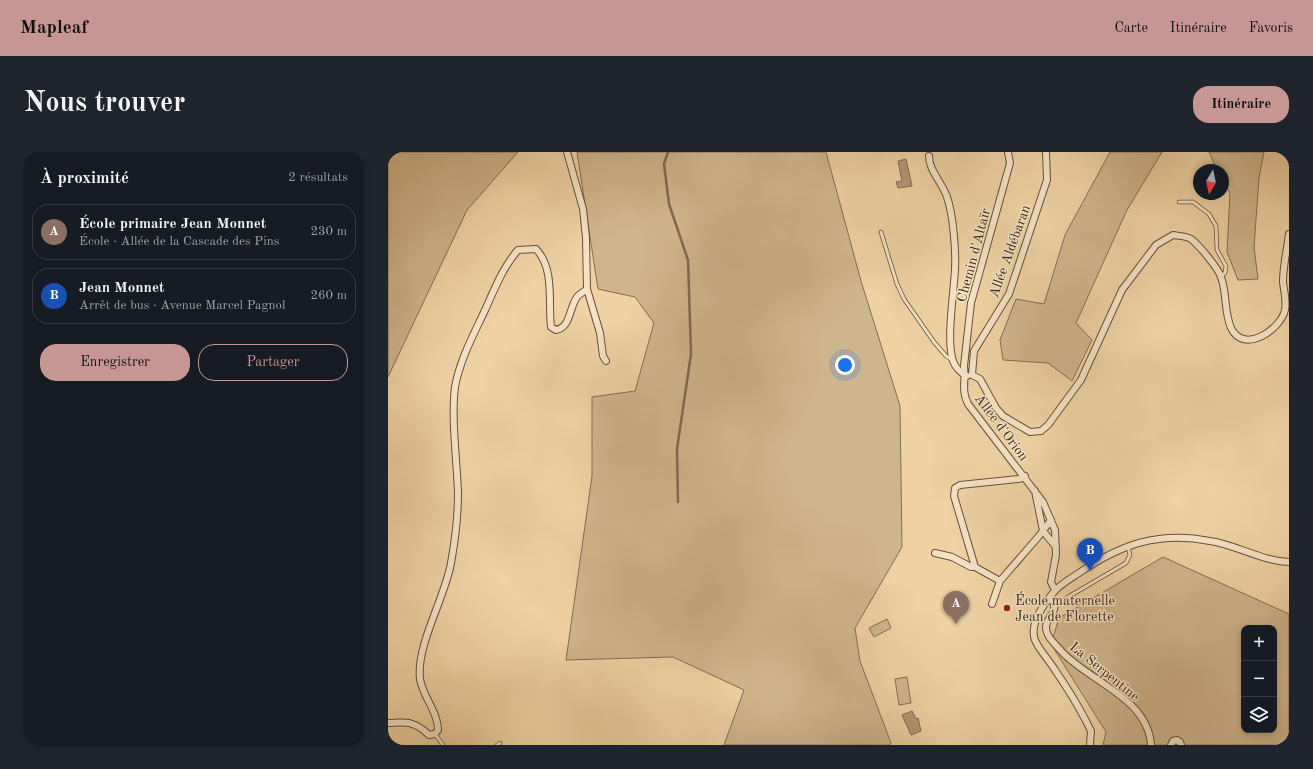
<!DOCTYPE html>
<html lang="fr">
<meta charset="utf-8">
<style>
:root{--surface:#171b24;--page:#20242c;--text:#f1f3f6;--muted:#9ea1a6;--line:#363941;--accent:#c59692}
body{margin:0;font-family:"Old Standard TT",serif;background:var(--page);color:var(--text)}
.controls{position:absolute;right:12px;bottom:12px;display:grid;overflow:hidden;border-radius:8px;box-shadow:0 2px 6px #0003}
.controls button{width:36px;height:36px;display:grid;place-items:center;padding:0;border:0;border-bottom:1px solid var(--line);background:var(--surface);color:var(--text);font:20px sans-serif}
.compass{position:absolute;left:805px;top:12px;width:36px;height:36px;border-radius:50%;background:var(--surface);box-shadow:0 2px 6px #0003;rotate:189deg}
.you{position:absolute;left:457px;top:213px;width:14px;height:14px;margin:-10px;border:3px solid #fff;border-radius:50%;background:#1a73e8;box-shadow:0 0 0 6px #1a73e833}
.badge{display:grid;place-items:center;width:26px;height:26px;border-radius:50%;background:var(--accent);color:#fff;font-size:13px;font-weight:700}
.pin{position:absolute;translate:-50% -33px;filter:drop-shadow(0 1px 2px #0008)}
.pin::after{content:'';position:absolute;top:21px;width:14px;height:12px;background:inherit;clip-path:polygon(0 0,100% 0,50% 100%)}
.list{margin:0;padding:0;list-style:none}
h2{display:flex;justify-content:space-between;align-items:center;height:52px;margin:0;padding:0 16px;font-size:17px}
h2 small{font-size:13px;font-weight:400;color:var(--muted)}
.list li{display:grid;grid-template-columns:26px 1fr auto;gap:12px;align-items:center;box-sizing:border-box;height:56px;margin:0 8px 8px;padding:0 8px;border:1px solid var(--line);border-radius:16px}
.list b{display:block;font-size:15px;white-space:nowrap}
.list p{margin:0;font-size:13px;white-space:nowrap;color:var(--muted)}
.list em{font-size:13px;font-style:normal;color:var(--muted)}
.actions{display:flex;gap:8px;padding:12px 16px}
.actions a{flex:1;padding:9px 0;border:1px solid var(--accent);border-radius:16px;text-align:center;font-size:14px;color:var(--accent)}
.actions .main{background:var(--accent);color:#111}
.icon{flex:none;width:22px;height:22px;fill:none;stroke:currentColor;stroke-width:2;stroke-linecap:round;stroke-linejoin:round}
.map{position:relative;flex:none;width:901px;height:593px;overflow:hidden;border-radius:16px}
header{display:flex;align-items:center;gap:24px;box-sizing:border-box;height:56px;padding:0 20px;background:var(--accent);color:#111}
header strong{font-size:19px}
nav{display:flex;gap:22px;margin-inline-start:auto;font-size:14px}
.intro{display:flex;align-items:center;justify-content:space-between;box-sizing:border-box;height:96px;padding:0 24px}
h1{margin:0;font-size:28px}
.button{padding:10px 18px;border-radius:16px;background:var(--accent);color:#111;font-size:14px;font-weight:700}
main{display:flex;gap:24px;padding:0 24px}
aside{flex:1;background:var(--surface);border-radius:16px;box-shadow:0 2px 6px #0003}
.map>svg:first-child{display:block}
</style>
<header>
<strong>Mapleaf</strong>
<nav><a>Carte</a><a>Itinéraire</a><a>Favoris</a></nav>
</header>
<div class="intro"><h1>Nous trouver</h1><a class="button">Itinéraire</a></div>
<main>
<aside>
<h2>À proximité<small>2 résultats</small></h2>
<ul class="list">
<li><span class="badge" style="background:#8d6e63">A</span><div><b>École primaire Jean Monnet</b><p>École · Allée de la Cascade des Pins</p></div><em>230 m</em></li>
<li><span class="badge" style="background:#1a4fb4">B</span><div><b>Jean Monnet</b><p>Arrêt de bus · Avenue Marcel Pagnol</p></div><em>260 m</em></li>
</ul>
<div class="actions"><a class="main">Enregistrer</a><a>Partager</a></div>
</aside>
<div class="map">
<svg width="901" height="593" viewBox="0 0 901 593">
<rect width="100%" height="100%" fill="#eed2a4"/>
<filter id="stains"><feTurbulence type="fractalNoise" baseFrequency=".005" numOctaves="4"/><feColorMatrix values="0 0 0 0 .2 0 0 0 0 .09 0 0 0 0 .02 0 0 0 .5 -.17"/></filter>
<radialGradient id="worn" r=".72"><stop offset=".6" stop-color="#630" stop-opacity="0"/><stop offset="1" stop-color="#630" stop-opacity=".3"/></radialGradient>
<path fill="#cfb58d" stroke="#846e54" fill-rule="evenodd" d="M0,0H130L79,58L0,225Z
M189,0H438L473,129L512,254L514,395L467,476L472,509L503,591L502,593H336L356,538L285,505L178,508L204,324V245L247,239L266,171L247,145L210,137Z
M722,0H774L739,58L688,171L704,188L684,229L660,211L615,208L612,188L628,147L656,152L677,83Z
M821,0H876L871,26L866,95L870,127L850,128L839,100L842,41L835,29V18H829Z
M775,405L901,462V593H715L718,580L663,492L671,466ZM856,476H886V578H856Z
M499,467L503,476L486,485L481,476Z
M519,525L523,551L511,553L507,527Z"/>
<path fill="#b09876" stroke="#806a52" d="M518,7L524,34L510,36L508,30L514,29L510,9Z
M524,559L528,567L530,566L533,579L523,583L514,563Z"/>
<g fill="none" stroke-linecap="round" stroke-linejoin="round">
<path stroke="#806a52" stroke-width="2.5" d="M280,0L276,12L281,52L300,108L303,202L289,297L290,350"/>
<defs>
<path id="lane" d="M791,50H805L821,62L828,74L829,98L838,114L837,121L833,124
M493,80L509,132L516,147L546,190L558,204L564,208
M668,454L680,445L738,411L742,403L740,395
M47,582L55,593
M109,593L112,591"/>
<path id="street" d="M179,0L195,57L198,86L199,137L212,181L215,204L218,209
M620,0L622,11L583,151L576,214C578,228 573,239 580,252L655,350L667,378L668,403L663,430L667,438
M541,4C541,19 554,30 559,45C565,62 568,98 567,117C566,140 558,188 565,209C567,215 573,221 579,224
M584,223L592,227L608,256L615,264L642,280L653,279L660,273L693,228L734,138L768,93L785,83C791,84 798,84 803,87C811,93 830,116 833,125C839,141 836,160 843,176C856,203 893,177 897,158C899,148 896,140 895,130C895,114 899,98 901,82
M584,223L586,199L621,142L659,28L658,0
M637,324L631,327L572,333L567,336L566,344L587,415L612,429L651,384L663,368
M647,339L655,379L668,395
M547,401L564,405L583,415H587
M662,445C676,463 651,465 660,483C663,489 670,495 674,500C701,529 760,546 763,593
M604,452L612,429
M0,571C19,570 27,569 41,583L47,582L50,578C50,560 35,545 32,527C28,493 57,446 63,411C67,389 70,364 70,341C69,309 63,267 67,235C72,207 86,182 98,156C107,136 115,115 130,98L148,97C167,117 160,150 163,175L168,178C183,175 181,156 189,145C191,142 196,140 199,137
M702,593L703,579L697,567C688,550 678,534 667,518C661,508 651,498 647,488C641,472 655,453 665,441C671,433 682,427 691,421C733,392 771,379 822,389C849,393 874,409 901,410
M783,593L785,589L789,588L792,590L793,593"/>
</defs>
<use href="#lane" stroke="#66513e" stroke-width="4.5"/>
<use href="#street" stroke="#66513e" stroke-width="8"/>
<use href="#lane" stroke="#f4e2c4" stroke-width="3"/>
<use href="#street" stroke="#f4e2c4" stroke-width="6"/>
</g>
<circle fill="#8f2418" stroke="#f4e2c4" stroke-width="1.5" cx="619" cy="456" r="4"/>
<g text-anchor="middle" stroke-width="3" stroke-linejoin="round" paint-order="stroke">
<g font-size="14" fill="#38261c" stroke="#f4e2c4">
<text transform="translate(621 99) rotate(-70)" y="5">Allée Aldébaran</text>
<text transform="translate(585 103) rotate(-75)" y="5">Chemin d'Altaïr</text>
<text transform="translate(614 275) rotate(53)" y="5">Allée d'Orion</text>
<text transform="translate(717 519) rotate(39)" y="5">La Serpentine</text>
</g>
<g font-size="14" fill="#38261c" stroke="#f4e2c4" text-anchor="start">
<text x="627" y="453">École maternelle<tspan x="627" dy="16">Jean de Florette</tspan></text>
</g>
</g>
<rect width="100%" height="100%" filter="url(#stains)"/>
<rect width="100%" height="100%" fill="url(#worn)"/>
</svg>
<div class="controls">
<button>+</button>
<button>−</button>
<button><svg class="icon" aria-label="layers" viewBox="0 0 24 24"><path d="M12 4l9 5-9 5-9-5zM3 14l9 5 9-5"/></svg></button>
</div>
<svg class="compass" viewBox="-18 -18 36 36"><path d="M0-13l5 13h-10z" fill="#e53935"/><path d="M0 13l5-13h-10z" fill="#9ea1a6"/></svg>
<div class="you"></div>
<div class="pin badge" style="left:568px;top:472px;background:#8d6e63">A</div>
<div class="pin badge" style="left:702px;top:419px;background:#1a4fb4">B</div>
</div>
</main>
